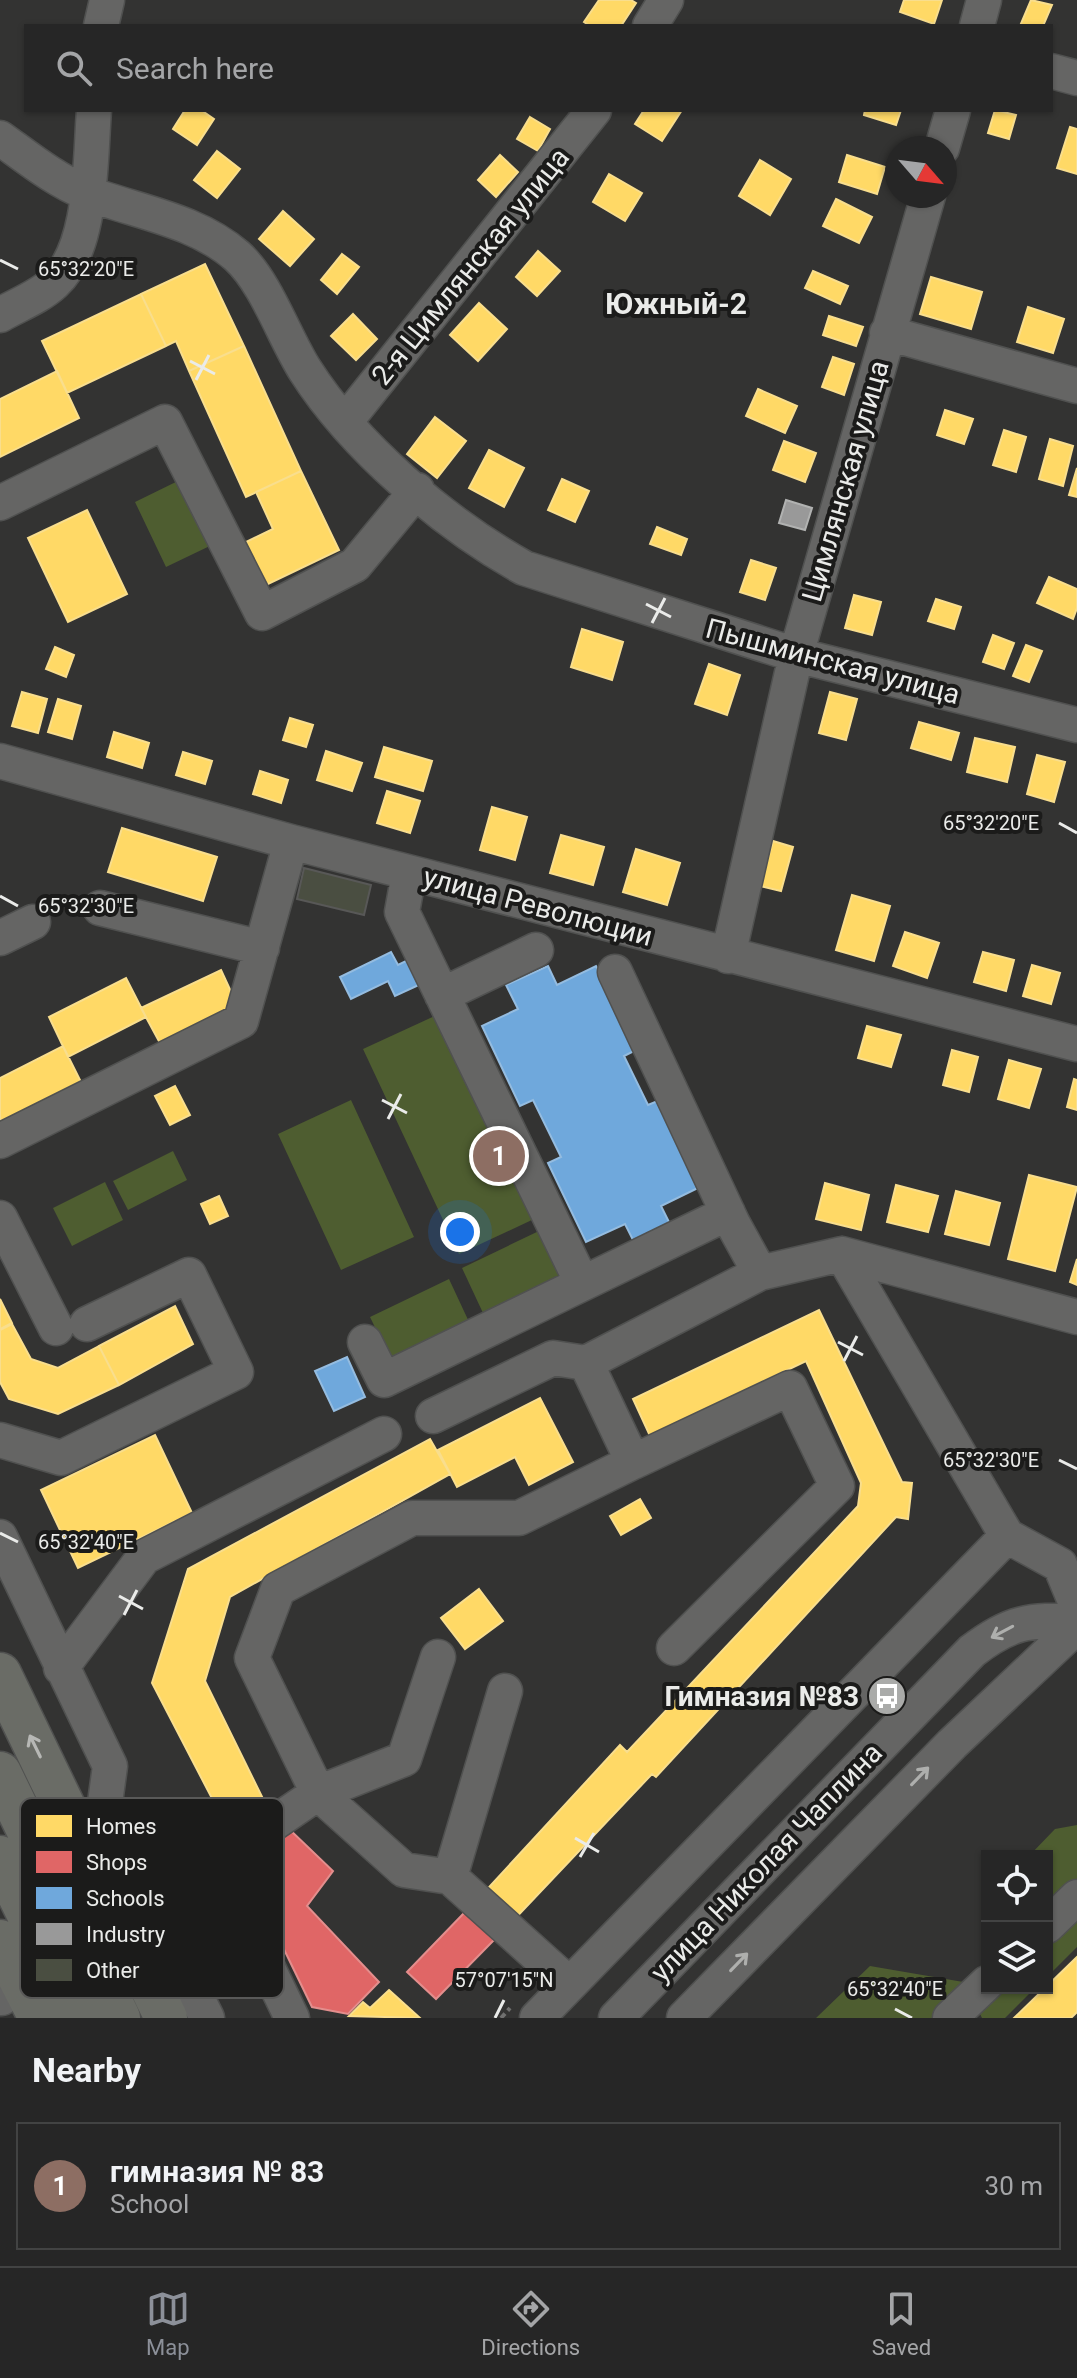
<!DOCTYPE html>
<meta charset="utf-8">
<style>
:root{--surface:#262626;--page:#2e2e2e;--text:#f1f3f6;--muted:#a4a5a7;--line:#424343;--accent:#8c9099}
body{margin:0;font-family:Roboto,sans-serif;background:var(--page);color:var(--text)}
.controls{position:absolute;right:24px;bottom:24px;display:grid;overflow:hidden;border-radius:0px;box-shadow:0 2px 6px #0004}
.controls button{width:72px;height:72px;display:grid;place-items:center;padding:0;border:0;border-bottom:2px solid var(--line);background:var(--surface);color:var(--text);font:40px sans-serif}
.compass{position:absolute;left:885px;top:136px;width:72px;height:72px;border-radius:50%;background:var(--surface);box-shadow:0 2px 6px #0004;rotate:118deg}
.you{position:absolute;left:460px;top:1232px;width:28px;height:28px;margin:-20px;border:6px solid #fff;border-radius:50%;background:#1a73e8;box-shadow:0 0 0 12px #1a73e833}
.badge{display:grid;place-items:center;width:52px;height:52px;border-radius:50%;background:var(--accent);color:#fff;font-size:26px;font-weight:700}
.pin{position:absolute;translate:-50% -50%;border:4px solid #fff;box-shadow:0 2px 8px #0006}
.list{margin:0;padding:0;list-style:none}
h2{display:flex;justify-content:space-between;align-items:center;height:104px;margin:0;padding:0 32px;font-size:34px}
h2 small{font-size:26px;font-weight:400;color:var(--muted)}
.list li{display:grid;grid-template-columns:52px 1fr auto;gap:24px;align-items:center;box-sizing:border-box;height:128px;margin:0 16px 16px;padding:0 16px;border:2px solid var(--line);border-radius:0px}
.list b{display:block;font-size:30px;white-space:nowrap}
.list p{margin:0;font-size:26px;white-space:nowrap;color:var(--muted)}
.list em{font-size:26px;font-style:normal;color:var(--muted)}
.icon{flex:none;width:44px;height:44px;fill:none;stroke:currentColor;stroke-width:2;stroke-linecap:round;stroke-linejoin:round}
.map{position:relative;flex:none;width:1077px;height:2018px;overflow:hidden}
.search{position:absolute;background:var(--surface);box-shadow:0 2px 6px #0004;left:24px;right:24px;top:24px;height:88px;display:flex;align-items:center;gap:20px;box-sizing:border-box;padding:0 28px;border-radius:0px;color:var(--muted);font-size:30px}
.sheet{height:248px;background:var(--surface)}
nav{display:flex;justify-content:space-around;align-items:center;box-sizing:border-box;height:112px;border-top:2px solid var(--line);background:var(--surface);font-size:22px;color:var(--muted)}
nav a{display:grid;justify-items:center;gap:4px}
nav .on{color:var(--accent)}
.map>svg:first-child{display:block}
</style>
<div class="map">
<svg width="1077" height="2018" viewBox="0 0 1077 2018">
<rect width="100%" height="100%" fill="#333332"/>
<path fill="#4e5d30" d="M184,478L216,543L166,567L135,502Z
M439,1014L534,1219L459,1254L363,1049Z
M351,1100L414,1237L341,1270L278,1134Z
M173,1151L187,1180L128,1210L113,1181Z
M105,1182L123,1220L72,1246L53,1208Z
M541,1230L562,1275L483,1313L462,1268Z
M449,1279L470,1324L392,1362L370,1317Z
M1077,1825V1947L1047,1977V1856H1029L1055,1829Z
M870,1966L975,1984L960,2018H816Z
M995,1988H1035L1005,2018H982L978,2010Z"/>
<path fill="#ffd966" stroke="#f9de8d" stroke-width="2" d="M599,0H631L636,3L621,26H590L584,22Z
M904,0H942L934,24L900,12Z
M1031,0L1052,5L1043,26H1020Z
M185,110H201L214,119L197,145L173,129Z
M644,110H682L662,141L635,124Z
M865,110H901L896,125L864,115Z
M995,110L1016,115L1009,139L988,133Z
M530,117L550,129L538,151L517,139Z
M1070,127L1077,129V174L1057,168Z
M217,151L240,169L217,198L194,180Z
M500,155L518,172L496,197L478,180Z
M847,155L885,167L877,194L839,182Z
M760,160L791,179L770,215L739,196Z
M609,174L642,193L625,221L593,202Z
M836,199L872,217L859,243L823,226Z
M283,211L314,239L290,266L259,239Z
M538,251L560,271L537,296L516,277Z
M342,254L359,267L337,294L321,280Z
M205,264L244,346L189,371L176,341L166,346L141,294Z
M813,271L848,286L840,304L805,288Z
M931,277L982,292L971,329L920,314Z
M141,294L166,346L67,393L42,341Z
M479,303L507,329L478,361L450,335Z
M1028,307L1064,319L1053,353L1017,342Z
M353,314L377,339L356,360L331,336Z
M829,316L863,327L856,346L823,335Z
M244,346L301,471L246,497L189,371Z
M833,357L854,364L844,395L822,387Z
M57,371L79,418L0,457V399Z
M758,389L797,406L785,433L746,416Z
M945,410L973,419L964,444L937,435Z
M435,417L466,441L437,478L407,454Z
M1004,430L1026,437L1016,472L993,465Z
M1050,439L1073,446L1063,486L1039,479Z
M784,441L816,453L805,482L773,470Z
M489,450L524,468L504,507L469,488Z
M1077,468V497L1069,495Z
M301,471L339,550L264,586L244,543L273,529L256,492Z
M562,479L589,491L575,522L548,510Z
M87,510L127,594L68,622L28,538Z
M657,527L687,539L681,555L650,544Z
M751,560L776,568L765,600L740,592Z
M1049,577L1077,589V608L1073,619L1037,603Z
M854,595L881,602L872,635L845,628Z
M936,599L961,607L954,629L928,621Z
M582,629L623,642L612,680L571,667Z
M993,635L1014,643L1004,669L983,662Z
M1026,645L1042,651L1029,682L1013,676Z
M55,647L74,655L66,677L46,669Z
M709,664L740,675L727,715L695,704Z
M22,692L47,699L38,733L12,726Z
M830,692L857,699L846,740L819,733Z
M58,699L81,706L72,739L48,732Z
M290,718L313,725L306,747L283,740Z
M919,722L959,733L951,760L911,748Z
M114,732L149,743L142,768L107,757Z
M975,738L1015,747L1007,782L967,772Z
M384,747L432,761L423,791L375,777Z
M326,751L362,763L352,791L317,780Z
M183,752L212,761L205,784L176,775Z
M1037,755L1065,762L1054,802L1027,794Z
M260,771L288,780L281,803L253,794Z
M387,791L420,801L410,833L377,823Z
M492,807L527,817L515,860L480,850Z
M122,828L217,857L203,901L108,872Z
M561,835L604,847L593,885L550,873Z
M773,841L793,847L781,891L760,886Z
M636,849L680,863L667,905L623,892Z
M852,895L890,906L874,961L836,950Z
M905,932L939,943L927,978L893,966Z
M983,952L1014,960L1006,991L974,982Z
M1032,965L1060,973L1051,1004L1023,996Z
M221,970L239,1009L161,1045L141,1008Z
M126,978L146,1017L68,1057L49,1017Z
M867,1026L901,1035L891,1067L858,1058Z
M63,1046L82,1084L3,1124L0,1118V1078Z
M952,1050L978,1057L969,1092L943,1085Z
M1009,1060L1041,1069L1029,1108L998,1099Z
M1074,1079L1077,1080V1110L1067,1107Z
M175,1086L190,1115L170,1125L155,1096Z
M1029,1175L1077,1187L1055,1271L1008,1259Z
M825,1183L869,1195L861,1230L816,1219Z
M896,1185L938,1196L928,1232L887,1222Z
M956,1191L1000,1203L989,1245L945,1234Z
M219,1196L228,1216L210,1224L201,1204Z
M1077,1259V1285L1070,1282Z
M0,1299L12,1323L0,1329Z
M175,1306L193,1344L119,1385L99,1346Z
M819,1310L902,1482L912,1483L908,1519L896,1517L656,1777L652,1774L508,1926L479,1898L620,1745L627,1752L858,1506L861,1483L806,1361L650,1436L633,1399Z
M12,1324L31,1359L58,1368L99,1346L119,1385L58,1414L9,1399L0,1382V1330Z
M540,1398L573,1462L529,1485L515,1457L457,1487L438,1450Z
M155,1435L192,1513L78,1568L41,1490Z
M430,1439L450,1474L230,1597L205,1681L272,1817L231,1835L152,1683L188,1569Z
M640,1499L651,1518L621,1535L610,1516Z
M479,1589L503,1621L465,1649L441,1618Z
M1077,1957V2012L1071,2018H1014Z
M389,1990L420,2018L349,2016L363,2002L370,2008Z"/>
<path fill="#e06666" stroke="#e38e8d" stroke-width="2" d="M287,1827L333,1871L307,1906L379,1982L348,2014L312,2007L244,1867Z
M465,1912L494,1940L436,1999L407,1972Z"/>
<path fill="#6fa8dc" stroke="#94bce0" stroke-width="2" d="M391,952L398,965L410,959L421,984L395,996L388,981L351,999L340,977Z
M548,966L557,985L596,966L636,1050L624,1056L648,1105L660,1100L702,1186L661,1206L670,1224L634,1242L625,1224L586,1242L548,1163L561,1157L533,1100L520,1106L482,1026L518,1009L506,985Z
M347,1357L365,1397L334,1411L315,1371Z"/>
<path fill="#999" stroke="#b1b2b1" stroke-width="2" d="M786,500L812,508L805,530L779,523Z"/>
<path fill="#4a4e41" stroke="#585857" stroke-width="2" d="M304,868L371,885L364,915L297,899Z"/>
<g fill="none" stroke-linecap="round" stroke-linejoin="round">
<defs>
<path id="minor" d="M101,26L107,0
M650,26L666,0
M977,26L984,0
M1051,71L1077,78
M0,138C28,158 55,180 87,193C137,212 196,220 237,256C266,282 284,337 305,370C354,447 445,524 524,568L796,655L1077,725
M942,148L953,110
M0,315C17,305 39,297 54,283C93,248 90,160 94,110
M887,333L1077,386
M345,422L594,110
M0,503L165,422L262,613L355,565L417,490
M0,761L291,842L1077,1044
M409,873L402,912L582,1283
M100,908L262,948
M0,938L33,922
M728,956L796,655L928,196
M615,972L733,1224L760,1273
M442,995L536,950
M0,1141L241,1021L291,842
M0,1218L56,1328
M842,1254L1077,1317
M365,1342L384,1380L728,1213
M433,1416L553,1358L586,1363
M0,1440L61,1458L236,1372L189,1275L87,1324
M0,1537L110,1766L104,1810L207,2018
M674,1648L837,1486L790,1388L633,1462L586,1363L760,1273L842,1254L1007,1536L1060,1565L1077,1606
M61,1668L144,1557L384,1434
M217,1862L292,2018
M450,1877L505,1691
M145,1898L217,1862L318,1793L404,1759L438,1657
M1047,1926L1077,1897
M569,1984L450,1877L404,1870L318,1793L252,1658L278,1589L412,1518H519L633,1462
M0,1998H2
M537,2018L1007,1536
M616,2018L972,1651C1011,1621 1029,1620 1077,1621
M684,2018L952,1744L1077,1626
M950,2018L987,1983"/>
<path id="major" d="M0,1674L166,2018
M0,1773L119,2018
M0,1857L79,2018
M0,1941L40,2018"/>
</defs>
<use href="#minor" stroke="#505150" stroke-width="37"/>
<use href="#major" stroke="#505150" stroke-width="45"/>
<path stroke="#70706f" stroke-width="4" stroke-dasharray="6 4" stroke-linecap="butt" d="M501,2018L510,2008"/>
<use href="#minor" stroke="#656564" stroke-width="34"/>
<use href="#major" stroke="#6a6c66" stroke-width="42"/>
</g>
<defs><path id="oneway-shaft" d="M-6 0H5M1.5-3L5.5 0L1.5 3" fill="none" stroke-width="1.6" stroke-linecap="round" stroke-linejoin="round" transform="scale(2)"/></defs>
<g stroke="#aeafad">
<use href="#oneway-shaft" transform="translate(1002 1632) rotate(152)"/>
<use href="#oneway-shaft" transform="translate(920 1776) rotate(-46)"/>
<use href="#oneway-shaft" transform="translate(739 1962) rotate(-46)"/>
</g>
<use stroke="#b7b8b5" href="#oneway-shaft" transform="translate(35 1746) rotate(-116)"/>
<path fill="none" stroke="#eaebe9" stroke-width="3" d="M0,260L18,269M190,361L215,374M196,380L209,355M646,604L671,617M652,623L665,598M1059,823L1077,833M0,896L18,906M382,1100L407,1113M388,1119L401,1094M838,1342L863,1355M844,1361L857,1336M1059,1460L1077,1469M0,1533L18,1542M119,1596L143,1609M124,1615L137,1590M575,1838L599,1852M580,1857L594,1833M895,2009L912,2018M495,2018L504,2000"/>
<defs>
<symbol id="bus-disc" viewBox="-11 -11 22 22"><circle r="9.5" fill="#aaaba9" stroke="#1b1b1a"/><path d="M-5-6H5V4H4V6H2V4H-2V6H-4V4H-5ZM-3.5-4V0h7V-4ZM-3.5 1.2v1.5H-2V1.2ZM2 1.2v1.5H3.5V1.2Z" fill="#fff"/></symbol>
</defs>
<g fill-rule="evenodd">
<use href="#bus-disc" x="865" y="1674" width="44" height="44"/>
</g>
<g text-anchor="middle" stroke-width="8" stroke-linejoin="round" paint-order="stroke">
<g font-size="28" fill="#eaebe9" stroke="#1b1b1a">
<text transform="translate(470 266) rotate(-51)" y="10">2-я Цимлянская улица</text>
<text transform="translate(845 481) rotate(-74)" y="10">Цимлянская улица</text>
<text transform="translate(833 661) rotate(15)" y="10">Пышминская улица</text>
<text transform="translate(538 906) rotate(15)" y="10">улица Революции</text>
<text transform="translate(766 1862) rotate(-46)" y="10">улица Николая Чаплина</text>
</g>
<g font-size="28" font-weight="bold" fill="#eaebe9" stroke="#1b1b1a" text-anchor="end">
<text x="859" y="1706">Гимназия №83</text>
</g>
<g font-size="30" font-weight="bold" fill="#eaebe9" stroke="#1b1b1a">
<text x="676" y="314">Южный-2</text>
</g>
</g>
<rect x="20" y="1798" width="264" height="200" rx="12" fill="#1b1b1a" stroke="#595958" stroke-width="2"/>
<rect x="36" y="1815" width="36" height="22" fill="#ffd966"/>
<rect x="36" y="1851" width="36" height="22" fill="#e06666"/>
<rect x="36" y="1887" width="36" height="22" fill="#6fa8dc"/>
<rect x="36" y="1923" width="36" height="22" fill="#999"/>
<rect x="36" y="1959" width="36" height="22" fill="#4a4e41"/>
<g font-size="22" fill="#eaebe9">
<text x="86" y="1834">Homes</text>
<text x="86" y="1870">Shops</text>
<text x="86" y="1906">Schools</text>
<text x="86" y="1942">Industry</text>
<text x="86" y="1978">Other</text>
</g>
<g font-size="20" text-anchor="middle" fill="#eaebe9" stroke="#1b1b1a" stroke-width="8" stroke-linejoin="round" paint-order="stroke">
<text x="86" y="276">65°32'20"E</text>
<text x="991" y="830">65°32'20"E</text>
<text x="86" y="913">65°32'30"E</text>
<text x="991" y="1467">65°32'30"E</text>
<text x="86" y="1549">65°32'40"E</text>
<text x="504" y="1987">57°07'15"N</text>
<text x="895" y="1996">65°32'40"E</text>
</g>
</svg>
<div class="controls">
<button><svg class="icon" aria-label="locate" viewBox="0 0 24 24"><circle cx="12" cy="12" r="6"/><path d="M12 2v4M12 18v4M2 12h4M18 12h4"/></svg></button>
<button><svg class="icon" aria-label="layers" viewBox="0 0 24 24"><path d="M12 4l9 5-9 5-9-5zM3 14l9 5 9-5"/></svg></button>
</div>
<svg class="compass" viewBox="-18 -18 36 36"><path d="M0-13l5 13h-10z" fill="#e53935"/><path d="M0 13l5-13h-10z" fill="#a4a5a7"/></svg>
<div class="you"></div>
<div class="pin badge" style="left:499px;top:1156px;background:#8d6e63">1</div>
<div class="search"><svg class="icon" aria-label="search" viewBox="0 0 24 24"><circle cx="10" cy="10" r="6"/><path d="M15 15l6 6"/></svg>Search here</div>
</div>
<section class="sheet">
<h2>Nearby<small></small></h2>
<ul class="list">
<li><span class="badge" style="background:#8d6e63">1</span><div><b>гимназия № 83</b><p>School</p></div><em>30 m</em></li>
</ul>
</section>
<nav>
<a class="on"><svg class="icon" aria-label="map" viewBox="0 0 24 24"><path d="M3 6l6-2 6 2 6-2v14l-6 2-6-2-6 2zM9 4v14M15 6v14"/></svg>Map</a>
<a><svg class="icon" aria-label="directions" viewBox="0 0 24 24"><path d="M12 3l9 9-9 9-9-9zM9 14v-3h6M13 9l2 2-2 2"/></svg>Directions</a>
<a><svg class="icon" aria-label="saved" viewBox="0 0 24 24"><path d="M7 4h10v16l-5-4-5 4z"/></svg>Saved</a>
</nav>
